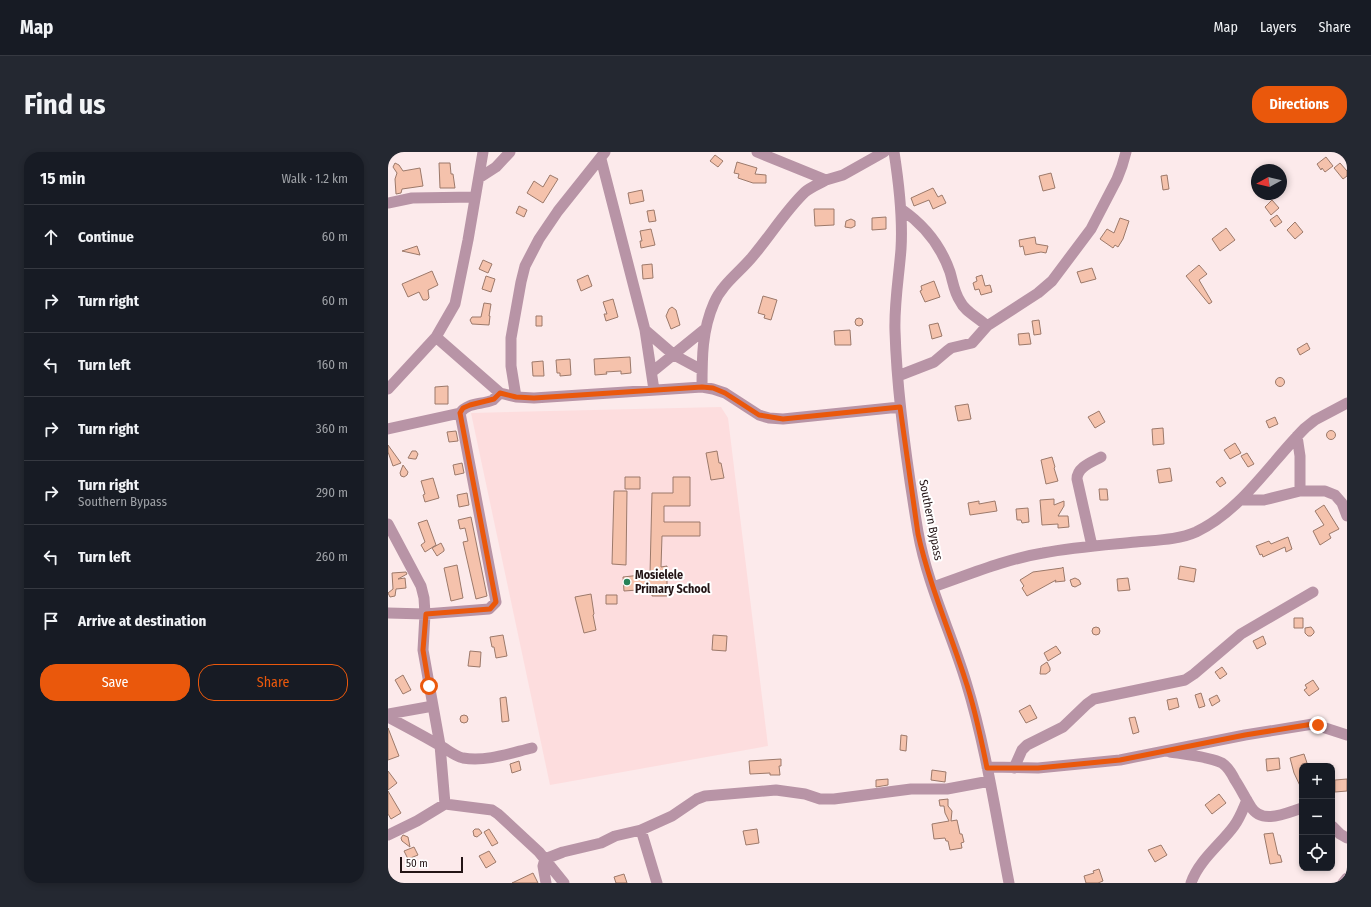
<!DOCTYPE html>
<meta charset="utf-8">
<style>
:root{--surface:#171b24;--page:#242831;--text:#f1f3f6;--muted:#9ea1a6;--line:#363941;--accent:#ea580c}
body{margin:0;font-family:"Fira Sans Condensed",sans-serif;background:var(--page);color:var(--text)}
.controls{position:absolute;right:12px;bottom:12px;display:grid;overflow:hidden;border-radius:8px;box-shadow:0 2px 6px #0003}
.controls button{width:36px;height:36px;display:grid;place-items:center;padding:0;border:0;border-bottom:1px solid var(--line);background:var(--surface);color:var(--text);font:20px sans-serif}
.compass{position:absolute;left:863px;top:12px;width:36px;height:36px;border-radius:50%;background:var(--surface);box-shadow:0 2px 6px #0003;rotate:262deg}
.scale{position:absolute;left:12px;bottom:10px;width:63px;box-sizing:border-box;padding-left:4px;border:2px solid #231415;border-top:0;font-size:11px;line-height:14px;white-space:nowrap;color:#231415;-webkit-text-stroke:3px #fff;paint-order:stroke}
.stop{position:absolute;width:12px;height:12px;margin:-9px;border:3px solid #ea580c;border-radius:50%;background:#fff}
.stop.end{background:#ea580c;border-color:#fff;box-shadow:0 1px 4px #0008}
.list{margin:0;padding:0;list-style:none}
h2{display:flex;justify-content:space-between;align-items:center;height:52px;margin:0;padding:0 16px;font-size:17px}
h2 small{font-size:13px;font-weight:400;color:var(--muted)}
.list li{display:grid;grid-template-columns:26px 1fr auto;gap:12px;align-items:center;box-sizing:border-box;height:64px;padding:0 16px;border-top:1px solid var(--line)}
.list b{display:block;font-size:15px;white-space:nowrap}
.list p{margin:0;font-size:13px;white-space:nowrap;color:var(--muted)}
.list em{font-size:13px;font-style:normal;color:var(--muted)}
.actions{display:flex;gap:8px;padding:12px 16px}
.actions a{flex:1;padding:9px 0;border:1px solid var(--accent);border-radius:16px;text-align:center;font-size:14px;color:var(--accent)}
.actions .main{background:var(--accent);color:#fff}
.icon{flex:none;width:22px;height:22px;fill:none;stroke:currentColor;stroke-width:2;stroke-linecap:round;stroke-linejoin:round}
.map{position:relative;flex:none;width:959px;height:731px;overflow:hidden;border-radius:16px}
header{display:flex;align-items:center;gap:24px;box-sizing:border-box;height:56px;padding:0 20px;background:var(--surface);border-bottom:1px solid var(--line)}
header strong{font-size:19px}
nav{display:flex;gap:22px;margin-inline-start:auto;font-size:14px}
.intro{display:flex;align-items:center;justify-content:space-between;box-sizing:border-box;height:96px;padding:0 24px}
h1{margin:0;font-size:28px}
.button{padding:10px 18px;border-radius:16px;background:var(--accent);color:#fff;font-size:14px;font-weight:700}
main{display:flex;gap:24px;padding:0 24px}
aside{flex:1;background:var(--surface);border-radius:16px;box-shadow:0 2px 6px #0003}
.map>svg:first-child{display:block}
</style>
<header>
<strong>Map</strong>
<nav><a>Map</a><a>Layers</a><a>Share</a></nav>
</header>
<div class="intro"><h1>Find us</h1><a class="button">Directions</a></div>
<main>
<aside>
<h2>15 min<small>Walk · 1.2 km</small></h2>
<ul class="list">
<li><svg class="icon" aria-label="ahead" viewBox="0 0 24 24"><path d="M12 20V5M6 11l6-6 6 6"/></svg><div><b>Continue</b></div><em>60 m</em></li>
<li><svg class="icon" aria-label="right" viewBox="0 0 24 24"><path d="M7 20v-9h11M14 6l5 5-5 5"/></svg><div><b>Turn right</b></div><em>60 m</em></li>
<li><svg class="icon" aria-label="left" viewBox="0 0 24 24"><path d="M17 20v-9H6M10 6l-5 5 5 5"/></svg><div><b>Turn left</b></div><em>160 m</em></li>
<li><svg class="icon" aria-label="right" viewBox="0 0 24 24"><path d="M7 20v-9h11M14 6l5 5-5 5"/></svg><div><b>Turn right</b></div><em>360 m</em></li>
<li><svg class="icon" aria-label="right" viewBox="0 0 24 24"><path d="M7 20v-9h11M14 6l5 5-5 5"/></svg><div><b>Turn right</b><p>Southern Bypass</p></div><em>290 m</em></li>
<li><svg class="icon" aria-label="left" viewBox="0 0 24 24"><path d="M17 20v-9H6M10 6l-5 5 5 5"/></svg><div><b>Turn left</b></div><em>260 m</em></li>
<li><svg class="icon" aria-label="arrive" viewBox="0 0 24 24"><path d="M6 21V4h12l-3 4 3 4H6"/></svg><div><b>Arrive at destination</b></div></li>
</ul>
<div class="actions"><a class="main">Save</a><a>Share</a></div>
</aside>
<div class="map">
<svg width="959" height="731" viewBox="0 0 959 731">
<rect width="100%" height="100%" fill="#fceaeb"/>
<path fill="#fdddde" d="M333,255L340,266L380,594L162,633L83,261Z"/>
<path fill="#f5c2ac" stroke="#9c796a" d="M327,3L335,9L330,15L322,9Z
M938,5L945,14L937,20L934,16L933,18L929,12Z
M349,10L369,16L367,22L378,23V31H365L350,26L351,22L346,21Z
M7,11L11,13L15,19L32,16L35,34L14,37L13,41L8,42L7,27L9,21L5,15Z
M51,11H62L63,22H65L67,36H52Z
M952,11L959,19V24L955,27L946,16Z
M663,21L667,36L655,39L651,24Z
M162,23L170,27L155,51L139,41L146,29L155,35Z
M779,23L781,37L775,38L773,24Z
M545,36L550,45L554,43L558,51L545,57L541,48L526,54L523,46Z
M254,38L256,49L242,52L240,41Z
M884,48L891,56L883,63L877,55Z
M131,54L139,58L136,65L128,61Z
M426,57H446V73L427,74Z
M266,58L268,69L261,70L259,59Z
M889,63L894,70L887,75L882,68Z
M498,65V77L484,78V66Z
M732,66L741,69L735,87L730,95L727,93L725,96L712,87L719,77L726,81Z
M463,67L467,69V74L463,76L457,75L458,69Z
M907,70L915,80L907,87L899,78Z
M838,76L847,88L832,99L824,87Z
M263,77L267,93L253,96L252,89H254L252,79Z
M647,85L648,92L660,94L658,101L653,100L637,103L635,94L632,95L631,88Z
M29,94L32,103L14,99Z
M95,108L104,112L100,121L91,117Z
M264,112L265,126L255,127L254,113Z
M811,113L819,122L811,128L824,150L821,152L798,124Z
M704,116L708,127L693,131L689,120Z
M44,119L50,133L40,138L41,146L39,148H35L31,140L20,145L14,132Z
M200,123L204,134L193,139L189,128Z
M594,123L597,134L602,133L604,140L593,143L591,137L587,138L585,131L589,129L588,125Z
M98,124L107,127L103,140L94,137Z
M546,129L552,145L537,150L532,139L534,138L533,134Z
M375,144L389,148L383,168L376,166L377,163L370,161Z
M225,147L230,165L218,169L216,162H219L215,150Z
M96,151L103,152L101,164H102L101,173L84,172L82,168L84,165H93Z
M284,155L288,158L292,173L283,177L278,164L281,157Z
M148,164H154V174H148Z
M467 170a4 4 0 1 1 8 0a4 4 0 1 1-8 0Z
M651,168L653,182L646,183L644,169Z
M550,171L554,184L544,187L541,173Z
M462,178L463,193H447L446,179Z
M641,181L643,192L631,193L630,182Z
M919,191L922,197L912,203L909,197Z
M242,205L243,221L233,222V219L218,220L219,222L207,223L206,207Z
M182,207L183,223L172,224V221H169L168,208Z
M155,209L156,224H145L144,210Z
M887.5 230a4.5 4.5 0 1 1 9 0a4.5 4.5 0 1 1-9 0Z
M60,234V252H47V235Z
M580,252L583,267L570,269L567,254Z
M711,259L717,270L707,276L700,265Z
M887,265L890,272L881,276L878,269Z
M775,276L776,292L765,293L764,277Z
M938.5 283a4.5 4.5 0 1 1 9 0a4.5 4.5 0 1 1-9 0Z
M68,279L70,289L61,290L59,280Z
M847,291L853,301L842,307L836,298Z
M0,293L13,311L5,314L0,300Z
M24,299H28L30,302L28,307H26L20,306Z
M329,299L331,311H333L336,326L323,328L318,301Z
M859,301L866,312L860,315L853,304Z
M664,305L667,315L666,316L670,329L658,332L653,308Z
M74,311L76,321L67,323L65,313Z
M15,313L20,320L19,323L16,325L13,324L12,321Z
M782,316L784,329L771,331L769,318Z
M237,325H252V337H237Z
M285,325H302V354H276V370H312V384H274L273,415L279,414V444H264V437L236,439L235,425L262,422L264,341H285Z
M834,325L838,331L832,335L828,330Z
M45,326L51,346L37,350L35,343L37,342L33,329Z
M711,337H719L720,348H712Z
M226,339H239L238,413L224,412Z
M79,341L81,353L71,355L69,343Z
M666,347V353L676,349V354L670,364H680L681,375L670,376V372L654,373L652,348Z
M591,349V352L607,349L609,359L582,363L580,351Z
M936,353L951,377L941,382L943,386L932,393L925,379L936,373L927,359Z
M640,356L641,370L634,371L633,368H629L628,357Z
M83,365L99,444L88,447L75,390L80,389L77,376L72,377L70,368Z
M39,368L48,393L37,400L33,393L37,390L30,371Z
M900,385L904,397L898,400L897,395L875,405L874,402L872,403L868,394L881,389L883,392Z
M53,391L56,397V399L49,404L44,396Z
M69,413L75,446L63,449L56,416Z
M792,414L808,417L806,430L790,427Z
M675,415L677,429L667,430L668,428L639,444L634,436L636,434L632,428L645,420L674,416Z
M18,420L19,422L10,427L17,426L18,436L8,437L7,444L2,445L0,441L5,437L4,421Z
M687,426L691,428L693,432L687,435L684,434L682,428Z
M740,426L742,438L730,439L729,427Z
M203,442L206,462L205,463L208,478L196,481L187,445Z
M218,443H229V452H218Z
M906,466H915V476H906Z
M704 479a4 4 0 1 1 8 0a4 4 0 1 1-8 0Z
M923,475L926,479V481L923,484H920L917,481V476Z
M115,483L119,504L108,506L106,495H104L102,485Z
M325,483L339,484L338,499L324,498Z
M875,484L878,492L869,497L865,489Z
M668,494L673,501L660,509L656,501Z
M82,499L93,500L92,515L80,514Z
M659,510L662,516V519L658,522H652L653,514Z
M834,515L839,522L832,527L827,520Z
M15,523L23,538L15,542L7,528Z
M925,528L931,537L921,544L916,538L919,536L917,533Z
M813,541L817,554L811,556L807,543Z
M829,543L832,549L824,554L821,547Z
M118,545L121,569L114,570L112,546Z
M789,546L791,555L781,558L779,548Z
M642,553L649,566L638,571L631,559Z
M72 567a4 4 0 1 1 8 0a4 4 0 1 1-8 0Z
M747,565L751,580L745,582L741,566Z
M0,576L11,604L0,608Z
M513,583L519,584L518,599L512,598Z
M916,602L919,611L914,612V638L906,621L902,606Z
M891,606L892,617L879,619L878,607Z
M393,607V614H391L392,623H382V621L362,622L361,609Z
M131,609L133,618L124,621L122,612Z
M544,618L558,620L557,630L543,628Z
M0,619L9,631L0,638Z
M500,627V633L488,635V628Z
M959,627V639L947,640V628Z
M0,639L13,661L3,667L0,662Z
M831,642L838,651L824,662L817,653Z
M560,647V654L564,659L563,669L569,668L572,682H574L576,690L573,691L574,696L562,698L560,689H558L557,686L546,687L544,672L561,669L557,661L556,654H552L551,648Z
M87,677H91L94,681L89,685L86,684L85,679Z
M101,677L110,691L104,694L96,680Z
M369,677L371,691L358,693L355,679Z
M885,681L890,703H892L894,710L882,712L876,682Z
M15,683L20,685L22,695L14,689L13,686Z
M773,693L779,703L767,710L760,698Z
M26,695L30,703L20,707L16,699Z
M101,699L108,710L98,716L91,704Z
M711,717L715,729L710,731H698L696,724L706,721L705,719Z
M145,721L150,731H124Z
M236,722L239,731H228L226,725Z"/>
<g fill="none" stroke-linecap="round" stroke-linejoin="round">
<path stroke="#b894a6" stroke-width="11" d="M369,0L438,28L455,23L496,0
M506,0C511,32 515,65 513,97C511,124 506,152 507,179C509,246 519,314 530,380C539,432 563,480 578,530C598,595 608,664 621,731
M213,7L257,178L266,238
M91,26L108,15L122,0
M0,51L24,46L87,45
M513,57C535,72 553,94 562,120C565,130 566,140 572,149C577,160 590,165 599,174
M257,178L286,203L314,218
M48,185L112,241L128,245L146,246L314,235L325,237L337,241L371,263L381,266L395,267L512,255
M264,220L317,177
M510,224L546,210L559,199L563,196L584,191L599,174L650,141L664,129L703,77L729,27L734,14L738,0
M314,235C314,206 314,178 326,151C334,132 352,120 365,104C382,84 398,58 417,40C423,35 431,32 438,28
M0,237L48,185L67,152L80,88L95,0
M128,245L123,214V186L133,130L137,114L151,87L170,59L217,0
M0,277L72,261C80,250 93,253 105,248C107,246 110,243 112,241
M909,284L912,304V339
M852,348H876L912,339H937L947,343L954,351L959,364
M0,372L33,434L36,446L37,462L35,498L52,593L57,652
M704,394L689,327C689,315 704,310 713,305
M545,435C580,423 618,407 655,401C686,395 717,393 748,390C768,388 790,388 808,380C854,358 882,311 917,276L927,268L959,251
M0,461L37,462L101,457L108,450L72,261
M0,562L45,554
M0,565C17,574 34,583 51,593C59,597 66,604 75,606C98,610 123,601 144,596
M782,600C795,602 823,605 834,611C840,615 844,622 847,628C853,637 857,646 863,655C874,673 898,661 914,656
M599,615L650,616L732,608L857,583L925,572L959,583
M626,616L634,598L639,593L675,575L699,552L706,547L797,528L806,522L853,482L925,440
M944,674L952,682L959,686
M253,678L269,731
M0,683L29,669L57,652L104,658L110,662L151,700L176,731
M158,731L155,714L157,707L175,700L213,691L227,684L253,678L284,664L309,647L317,644L388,638L417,642L432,647H446L523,637H559L602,629
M803,731C811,708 833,692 846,674C852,666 855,657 859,648
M955,731L959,726"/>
</g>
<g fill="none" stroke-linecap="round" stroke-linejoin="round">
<path stroke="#ea580c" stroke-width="5" d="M41,534L35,498L38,462L102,457L108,450L72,261L75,256L82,253L106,247L112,241L128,245L146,246L314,235L325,236L337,241L371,263L395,267L512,255L530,382C541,431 561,478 577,527C587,556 593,586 599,616H650L732,608L857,583L925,572L930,573"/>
</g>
<circle fill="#288257" stroke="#fff" stroke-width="1.5" cx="239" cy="430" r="4"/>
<g text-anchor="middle" stroke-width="4" stroke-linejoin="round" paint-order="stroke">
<g font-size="12" fill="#231415" stroke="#fff">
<text transform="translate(543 368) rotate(79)" y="4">Southern Bypass</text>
</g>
<g font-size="12" font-weight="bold" fill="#231415" stroke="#fff" text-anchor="start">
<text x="247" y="427">Mosielele<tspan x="247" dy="14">Primary School</tspan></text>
</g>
</g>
</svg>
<div class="controls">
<button>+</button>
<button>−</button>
<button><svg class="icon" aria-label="locate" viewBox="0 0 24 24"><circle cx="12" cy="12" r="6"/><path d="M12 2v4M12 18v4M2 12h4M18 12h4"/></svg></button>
</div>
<svg class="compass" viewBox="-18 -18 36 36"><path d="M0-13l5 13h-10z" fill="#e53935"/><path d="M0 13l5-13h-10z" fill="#9ea1a6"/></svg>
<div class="scale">50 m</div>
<div class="stop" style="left:41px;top:534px"></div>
<div class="stop end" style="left:930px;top:573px"></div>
</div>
</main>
